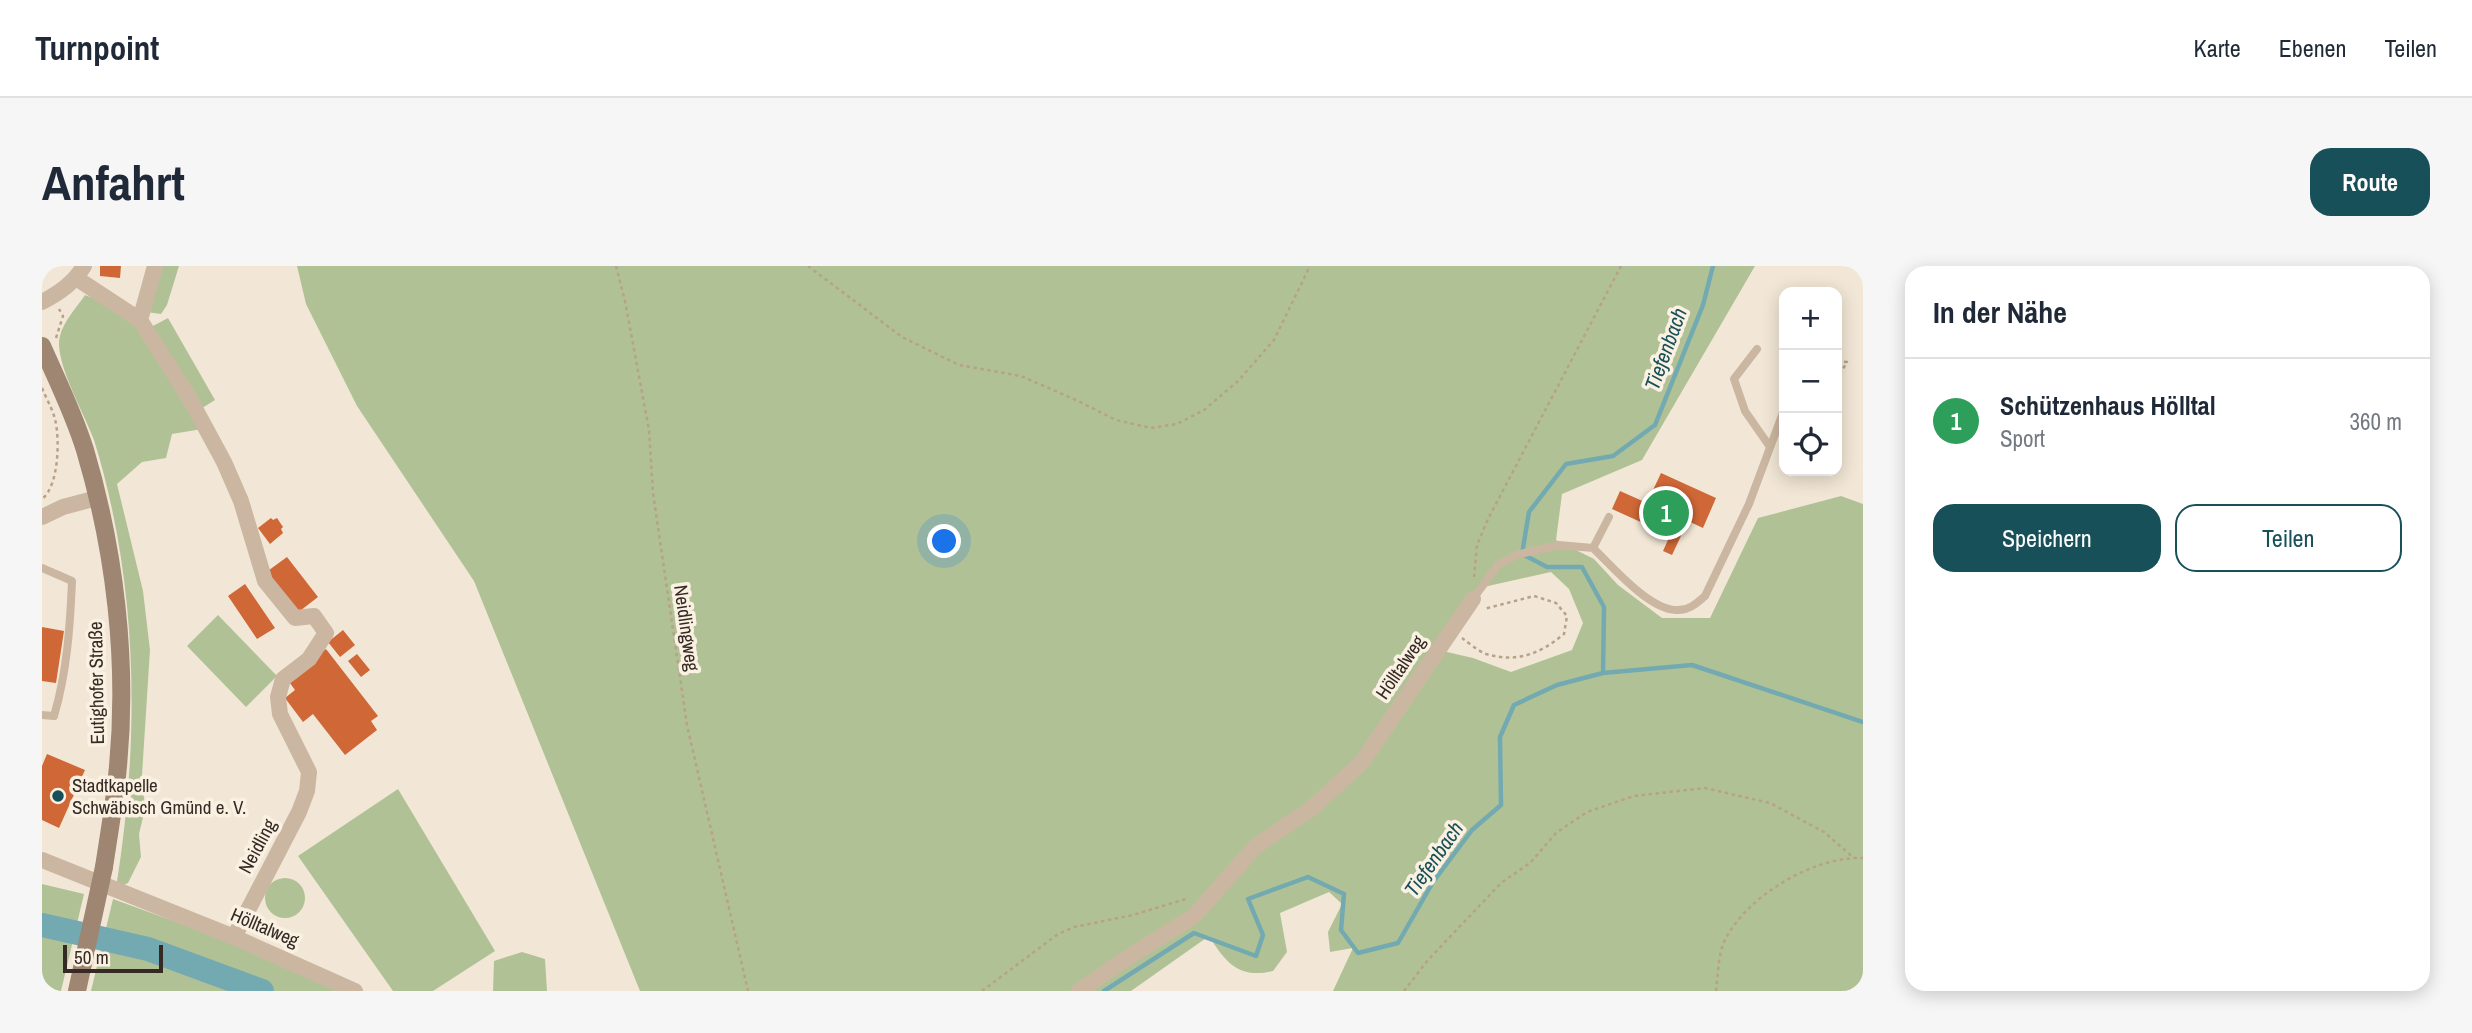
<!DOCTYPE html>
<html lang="de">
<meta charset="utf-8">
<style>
:root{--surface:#fff;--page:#f6f6f7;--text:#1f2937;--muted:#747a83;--line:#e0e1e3;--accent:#175059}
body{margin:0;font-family:"Archivo Narrow",sans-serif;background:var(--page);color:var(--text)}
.controls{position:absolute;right:21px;top:21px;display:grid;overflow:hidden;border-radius:14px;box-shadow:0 4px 18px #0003}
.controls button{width:63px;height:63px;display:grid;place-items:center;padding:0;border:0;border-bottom:2px solid var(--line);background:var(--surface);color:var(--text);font:35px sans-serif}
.scale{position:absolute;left:21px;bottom:18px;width:100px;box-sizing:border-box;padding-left:7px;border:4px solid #352b24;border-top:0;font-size:19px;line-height:24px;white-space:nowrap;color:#352b24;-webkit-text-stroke:5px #faf1e2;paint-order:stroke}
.you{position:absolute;left:903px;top:276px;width:24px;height:24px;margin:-18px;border:5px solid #fff;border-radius:50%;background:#1a73e8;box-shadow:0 0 0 10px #1a73e833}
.badge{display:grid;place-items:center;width:46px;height:46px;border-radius:50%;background:var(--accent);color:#fff;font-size:23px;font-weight:700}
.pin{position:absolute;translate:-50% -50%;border:4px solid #fff;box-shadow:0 2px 7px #0006}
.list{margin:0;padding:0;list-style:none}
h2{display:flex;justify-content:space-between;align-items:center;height:91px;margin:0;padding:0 28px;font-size:30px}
h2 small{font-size:23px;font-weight:400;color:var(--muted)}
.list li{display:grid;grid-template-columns:46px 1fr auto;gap:21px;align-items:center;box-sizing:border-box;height:126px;padding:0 28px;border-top:2px solid var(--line)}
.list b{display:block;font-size:26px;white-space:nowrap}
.list p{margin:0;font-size:23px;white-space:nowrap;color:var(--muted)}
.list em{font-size:23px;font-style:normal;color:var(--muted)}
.actions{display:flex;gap:14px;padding:21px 28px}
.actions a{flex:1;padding:16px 0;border:2px solid var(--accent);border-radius:21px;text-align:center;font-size:24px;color:var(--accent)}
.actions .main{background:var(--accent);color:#fff}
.icon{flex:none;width:38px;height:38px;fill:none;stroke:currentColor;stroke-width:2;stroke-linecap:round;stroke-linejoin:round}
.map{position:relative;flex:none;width:1821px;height:725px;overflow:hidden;border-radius:21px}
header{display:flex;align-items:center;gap:42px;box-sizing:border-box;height:98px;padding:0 35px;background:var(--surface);border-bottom:2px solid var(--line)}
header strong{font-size:33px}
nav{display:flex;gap:38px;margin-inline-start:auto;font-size:24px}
.intro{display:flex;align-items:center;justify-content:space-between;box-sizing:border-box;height:168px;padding:0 42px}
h1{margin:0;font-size:49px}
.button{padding:18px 32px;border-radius:21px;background:var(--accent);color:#fff;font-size:24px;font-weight:700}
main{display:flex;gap:42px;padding:0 42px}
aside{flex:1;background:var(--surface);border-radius:21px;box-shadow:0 4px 18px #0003}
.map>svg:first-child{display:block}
</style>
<header>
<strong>Turnpoint</strong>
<nav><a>Karte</a><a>Ebenen</a><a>Teilen</a></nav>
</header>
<div class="intro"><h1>Anfahrt</h1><a class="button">Route</a></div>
<main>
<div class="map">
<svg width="1821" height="725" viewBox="0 0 1821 725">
<rect width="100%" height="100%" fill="#f2e7d6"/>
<path fill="#b0c295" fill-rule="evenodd" d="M117,0H137L125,39L119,48L104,46Z
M255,0H1713L1600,194L1520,228L1514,274L1552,293L1576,319L1620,352H1668L1716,252L1799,230L1821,238V725H1291L1311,682L1288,686L1286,666L1300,638L1287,626L1238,647L1245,686L1231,705C1197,713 1184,697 1167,670L1089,725H598L432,315L315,140L264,38ZM1509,306L1527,323L1541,357L1530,384L1469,406L1431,392L1392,383L1437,322Z
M43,29L77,42L98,60L160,163L130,168L124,192L100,196L75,218L101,325L108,384L100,509L103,543L97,568L99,591L86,617L74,622C98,474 97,319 52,174C43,149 11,94 18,70C21,56 35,41 43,29Z
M126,52L173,134L157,144L109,61Z
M176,349L235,410L204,441L145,380Z
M356,523L453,685L391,725H351L256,590Z
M223 632a20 20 0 1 1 40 0a20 20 0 1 1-40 0Z
M0,618L42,628L19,725H0Z
M71,633L203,681L298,725H49Z
M480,686L503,693L505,725H451L452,695Z"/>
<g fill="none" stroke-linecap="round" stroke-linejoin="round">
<path stroke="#73aab1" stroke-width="4.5" d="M1561,407L1650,399L1821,456
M1062,725L1152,667L1214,690L1221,669L1206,633L1266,611L1302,628L1299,664L1316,687L1356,677L1391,616L1430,564L1459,539L1458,471L1472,439L1515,419L1561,407L1562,341L1540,301H1505L1480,288L1487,246L1524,198L1571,190L1613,159L1661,39L1671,0"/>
<path stroke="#73aab1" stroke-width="24" d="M0,659L106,683L220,725"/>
</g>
<path fill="#cf6737" d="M58,0H79L78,12L58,10Z
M1619,207L1674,232L1661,262L1646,255L1630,289L1621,285L1630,265L1606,251L1603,258L1570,243L1578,225L1605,237Z
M229,252L231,254L235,252L241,261L239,263L241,267L228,278L216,262Z
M245,291L276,331L254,348L223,307Z
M203,318L233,362L215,373L186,330Z
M0,361L22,365L14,417L0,415Z
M301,364L313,379L298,391L286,376Z
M284,383L336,450L329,455L335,464L303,489L271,448L261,456L243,432L253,424L245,413Z
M315,388L328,404L319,411L306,395Z
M5,488L43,504L17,562L0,554V500Z"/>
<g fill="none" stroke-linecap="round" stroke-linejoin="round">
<path stroke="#b7a18b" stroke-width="2.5" stroke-dasharray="3.5 3.5" stroke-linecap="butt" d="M574,0L583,35L607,164L611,227L645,459L706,725
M766,0L860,71L917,99L979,110L1034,134L1074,154L1109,162L1135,158L1162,144L1196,115L1232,74L1268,0
M14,72L21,50L17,43
M1795,95L1805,96L1795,113
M0,122C4,132 10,142 13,153C18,173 17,220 0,233
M1432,311L1435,279L1446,253L1579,0
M1420,372C1427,377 1436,385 1444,388C1475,397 1498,388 1522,368L1525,350L1514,337L1492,330L1442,343
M940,725L1016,668L1032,661L1091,649L1147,632
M1362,725L1386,694L1459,617L1488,597L1514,567L1545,546L1592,530L1663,522L1728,537L1782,566L1812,592
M1674,725C1676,710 1676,690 1682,676C1703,631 1771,590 1821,592"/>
<path stroke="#cbb7a1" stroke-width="8" d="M1715,83L1692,113L1703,145L1728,181
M1551,282C1570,300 1606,343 1634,344C1646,345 1654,338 1663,330L1707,238L1742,144
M0,302L30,315C28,361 25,406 12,450L0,449
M1431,333L1456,299L1474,289L1517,279L1551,282L1567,251"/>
<path stroke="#cbb7a1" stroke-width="16" d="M34,12L98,54L149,135L182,196L199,235L223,315L253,352L272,350L284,367L267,393L241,413L236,431L238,448L267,506L265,525L257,546L192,671
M0,36C17,27 32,17 42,0
M98,54L113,0
M0,251L21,241L55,232
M0,594L192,671L313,725
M1037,725L1079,696L1152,650L1214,580L1270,542L1320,496L1431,333"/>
<path stroke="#9e8672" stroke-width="18" d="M0,80C15,114 32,148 43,184C73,285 86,395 76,500C73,534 67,568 62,601"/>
<path stroke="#9e8672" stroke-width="18" d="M35,725L62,601"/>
</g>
<circle fill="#175059" stroke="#faf1e2" stroke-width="2.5" cx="16" cy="530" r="7"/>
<g text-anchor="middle" stroke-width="7" stroke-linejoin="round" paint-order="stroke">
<g font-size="19" fill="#352b24" stroke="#faf1e2">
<text transform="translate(645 362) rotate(82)" y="7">Neidlingweg</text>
<text transform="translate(1358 401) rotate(-56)" y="7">Hölltalweg</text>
<text transform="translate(54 417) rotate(-91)" y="7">Eutighofer Straße</text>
<text transform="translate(215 580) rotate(-62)" y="7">Neidling</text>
<text transform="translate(223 661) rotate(23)" y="7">Hölltalweg</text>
</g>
<g font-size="19" fill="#352b24" stroke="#faf1e2" text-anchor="start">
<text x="30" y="526">Stadtkapelle<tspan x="30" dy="22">Schwäbisch Gmünd e. V.</tspan></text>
</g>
<g font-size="21" font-style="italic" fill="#175059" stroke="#faf1e2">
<text transform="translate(1624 83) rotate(-70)" y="7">Tiefenbach</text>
<text transform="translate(1392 593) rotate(-55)" y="7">Tiefenbach</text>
</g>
</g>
</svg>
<div class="controls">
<button>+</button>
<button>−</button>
<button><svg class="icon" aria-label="locate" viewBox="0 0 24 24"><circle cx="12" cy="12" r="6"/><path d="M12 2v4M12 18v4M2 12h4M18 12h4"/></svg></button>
</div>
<div class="scale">50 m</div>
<div class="you"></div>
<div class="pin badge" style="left:1624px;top:247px;background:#2e9e5b">1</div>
</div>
<aside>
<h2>In der Nähe<small></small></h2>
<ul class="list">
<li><span class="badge" style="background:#2e9e5b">1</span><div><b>Schützenhaus Hölltal</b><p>Sport</p></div><em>360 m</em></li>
</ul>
<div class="actions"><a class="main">Speichern</a><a>Teilen</a></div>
</aside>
</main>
